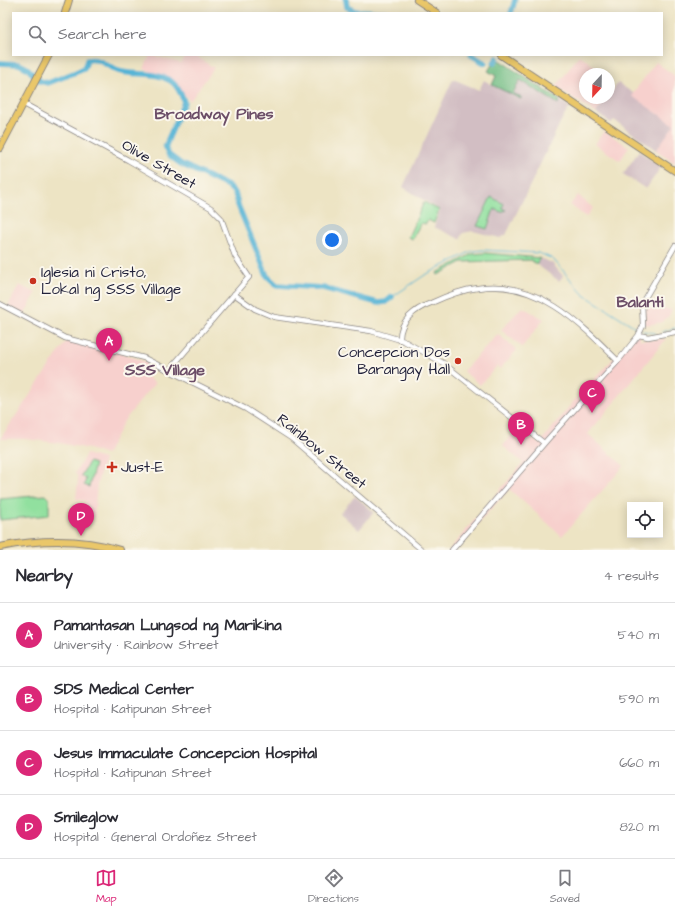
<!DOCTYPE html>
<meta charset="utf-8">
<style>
:root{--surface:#fff;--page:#f2f2f3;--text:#2b2b33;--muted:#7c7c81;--line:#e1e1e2;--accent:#db2777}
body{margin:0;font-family:"Architects Daughter",sans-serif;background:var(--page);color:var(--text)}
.controls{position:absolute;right:12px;bottom:12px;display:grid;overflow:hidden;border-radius:0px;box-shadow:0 2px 10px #0003}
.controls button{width:36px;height:36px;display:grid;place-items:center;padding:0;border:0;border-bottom:1px solid var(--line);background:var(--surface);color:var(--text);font:20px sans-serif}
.compass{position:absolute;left:579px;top:68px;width:36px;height:36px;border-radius:50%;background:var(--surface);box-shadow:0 2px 10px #0003;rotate:202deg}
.you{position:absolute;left:332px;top:240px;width:14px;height:14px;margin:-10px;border:3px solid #fff;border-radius:50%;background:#1a73e8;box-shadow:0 0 0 6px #1a73e833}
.badge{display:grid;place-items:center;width:26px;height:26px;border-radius:50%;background:var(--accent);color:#fff;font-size:13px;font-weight:700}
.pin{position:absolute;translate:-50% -33px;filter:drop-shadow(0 1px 2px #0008)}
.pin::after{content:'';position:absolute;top:21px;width:14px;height:12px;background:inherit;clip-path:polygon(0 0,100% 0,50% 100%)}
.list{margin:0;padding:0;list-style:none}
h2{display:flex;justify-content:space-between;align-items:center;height:52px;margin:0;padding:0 16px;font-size:17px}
h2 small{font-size:13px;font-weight:400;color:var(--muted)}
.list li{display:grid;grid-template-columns:26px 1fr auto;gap:12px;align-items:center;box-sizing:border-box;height:64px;padding:0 16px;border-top:1px solid var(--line)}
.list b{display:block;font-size:15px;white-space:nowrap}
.list p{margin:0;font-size:13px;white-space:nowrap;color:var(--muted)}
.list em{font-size:13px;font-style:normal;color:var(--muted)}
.icon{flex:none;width:22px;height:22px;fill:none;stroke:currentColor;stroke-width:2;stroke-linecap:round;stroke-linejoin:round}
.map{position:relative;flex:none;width:675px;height:550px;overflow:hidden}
.search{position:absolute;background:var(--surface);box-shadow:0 2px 10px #0003;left:12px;right:12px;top:12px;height:44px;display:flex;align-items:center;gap:10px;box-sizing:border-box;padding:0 14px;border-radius:0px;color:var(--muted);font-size:15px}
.sheet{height:308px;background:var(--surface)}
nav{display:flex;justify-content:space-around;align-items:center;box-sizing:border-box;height:56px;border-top:1px solid var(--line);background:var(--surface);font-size:11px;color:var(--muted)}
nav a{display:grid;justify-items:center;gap:2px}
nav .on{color:var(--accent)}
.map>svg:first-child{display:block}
</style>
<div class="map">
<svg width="675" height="550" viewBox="0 0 675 550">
<rect width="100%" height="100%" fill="#fbf7ec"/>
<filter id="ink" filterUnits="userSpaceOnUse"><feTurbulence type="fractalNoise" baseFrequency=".025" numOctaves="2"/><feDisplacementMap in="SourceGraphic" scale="8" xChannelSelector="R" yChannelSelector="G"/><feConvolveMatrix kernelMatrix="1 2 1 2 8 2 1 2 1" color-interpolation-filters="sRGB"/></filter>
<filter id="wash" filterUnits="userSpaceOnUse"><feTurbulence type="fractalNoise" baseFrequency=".012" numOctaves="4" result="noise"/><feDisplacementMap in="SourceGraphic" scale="16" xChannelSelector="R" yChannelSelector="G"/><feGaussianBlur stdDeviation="0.9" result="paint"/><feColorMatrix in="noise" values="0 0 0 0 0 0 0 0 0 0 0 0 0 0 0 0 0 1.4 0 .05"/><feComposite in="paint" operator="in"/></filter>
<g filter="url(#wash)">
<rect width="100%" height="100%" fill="#ede4c4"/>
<path fill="#f7d0cd" d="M150,55L181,63L187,55H195L214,68L190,101L172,80L144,69Z
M579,55L605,74H585V98H607L596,113L556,87Z
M656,62L675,76V163L656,150L660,145L631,96Z
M604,131L629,147L620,161L595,144Z
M578,195L593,208L586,217L570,205Z
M19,285L36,293L24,315L8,306Z
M645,305L672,310L668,317L662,322L648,325L645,324L644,318H646Z
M522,307L544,319L522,347L501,330Z
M638,332L640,333V340L666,339L588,434L624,466L562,536L509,489L454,550H449L523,463L503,446L510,437L520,428L539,444L572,403Z
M498,334L517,350L500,369L497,366L480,385L463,371Z
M73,341L122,353L155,366L148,378L155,383L124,421L106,455L89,449L59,443L25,439H0L66,342Z
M86,454L104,459L97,485L94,518H83L85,501L76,499L78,480L77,475L75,473Z"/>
<path fill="#d2bec3" d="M496,58L570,107L561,121L506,235L500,238L473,231L463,233L460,239L434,227L440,210L403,187L453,79L479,90L484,80L492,85L496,76L488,71Z
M618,83L633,93L632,96L674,125L656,150L614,120L611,123L596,113Z
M639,151L661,167L646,189L623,174Z
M540,258L552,263L563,276L559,281L536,264Z
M355,496L374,512L359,530L340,513Z"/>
<path fill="#91e09f" stroke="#5a816d" d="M491,197L504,204L502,208L506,210L501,212L494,209L487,229L477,226Z
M424,202L439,210L434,223L428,220L426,224L421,223L412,239L408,237Z
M485,253L540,258L536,264L531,260L462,262L438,275L437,273L472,254Z
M89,462L95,464L89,487L84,485L86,479L81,476Z
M45,495L49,499V515L0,520V499Z"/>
<path fill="#74be86" stroke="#4b7060" d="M496,58L560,100L558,104L520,80L513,93L521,97V99L492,85L496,76L488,71Z"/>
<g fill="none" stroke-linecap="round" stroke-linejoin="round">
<path stroke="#57b4d5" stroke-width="1" d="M392,297L425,275L472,251L483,250L539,253L553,259L583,294L640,330
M643,331L655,333
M662,332L675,328"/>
<path stroke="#57b4d5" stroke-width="5.5" d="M346,0L347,7L355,11L385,12
M511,13L515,0
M471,55L485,63
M0,63L19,64L27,68L40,81L48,83L84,69L87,60C99,57 108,67 118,71C135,76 153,71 169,80C176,83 182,95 184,102L170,135
M494,63L497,58
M169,137L165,148L169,155L181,164L228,186L235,193L238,205L267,276L277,285L323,288L378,303L386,302L392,297"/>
</g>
</g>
<g filter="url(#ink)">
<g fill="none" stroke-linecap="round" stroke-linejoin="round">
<defs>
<path id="minor" d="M24,104L128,160L211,208L221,218L235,256L249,277L170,369
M234,294L255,309L274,317L371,331L404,341L443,363L544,443
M0,304L65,338L144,358L246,409L291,438L422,550
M639,335L648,337L675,332
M400,340C399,321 415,309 431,303C446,296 461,290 478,288C537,279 580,323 618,361
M452,550L547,440L618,361L638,336L643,326L642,303L675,246"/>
<path id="major" d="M417,0L437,13
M65,13L69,0
M501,55L675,171
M0,148L49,55
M0,547C41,539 81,538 120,550"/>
</defs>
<use href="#minor" stroke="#888380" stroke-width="6"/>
<use href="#major" stroke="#888380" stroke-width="8"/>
<use href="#minor" stroke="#fff" stroke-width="4.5"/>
<use href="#major" stroke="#eac769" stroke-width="6"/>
</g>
</g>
<g fill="#c8321e" stroke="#fbf7ec" stroke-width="1.5">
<circle cx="33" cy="281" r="4"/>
<circle cx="458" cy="361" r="4"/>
<path d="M110 461h4v4h4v4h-4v4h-4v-4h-4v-4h4z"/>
</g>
<g text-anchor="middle" stroke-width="4" stroke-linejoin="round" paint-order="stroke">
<g font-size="15" fill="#22223b" stroke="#fbf7ec">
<text transform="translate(159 164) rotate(30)" y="5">Olive Street</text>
<text transform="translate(322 451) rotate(39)" y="5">Rainbow Street</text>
</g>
<g font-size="15" fill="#22223b" stroke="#fbf7ec" text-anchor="start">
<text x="41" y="277">Iglesia ni Cristo,<tspan x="41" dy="17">Lokal ng SSS Village</tspan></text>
<text x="450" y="357" text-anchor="end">Concepcion Dos<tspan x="450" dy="17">Barangay Hall</tspan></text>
<text x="121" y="472">Just-E</text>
</g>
<g font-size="16" font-weight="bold" fill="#6b4d67" stroke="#fbf7ec">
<text x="214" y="119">Broadway Pines</text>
<text x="640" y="307">Balanti</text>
<text x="165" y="375">SSS Village</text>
</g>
</g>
</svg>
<div class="controls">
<button><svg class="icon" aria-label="locate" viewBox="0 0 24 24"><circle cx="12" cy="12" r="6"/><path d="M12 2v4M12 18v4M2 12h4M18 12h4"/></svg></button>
</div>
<svg class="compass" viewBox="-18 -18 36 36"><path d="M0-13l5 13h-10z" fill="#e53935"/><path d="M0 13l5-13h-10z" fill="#7c7c81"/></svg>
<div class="you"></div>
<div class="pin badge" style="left:109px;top:361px">A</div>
<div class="pin badge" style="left:521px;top:445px">B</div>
<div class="pin badge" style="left:592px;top:413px">C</div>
<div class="pin badge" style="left:81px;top:536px">D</div>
<div class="search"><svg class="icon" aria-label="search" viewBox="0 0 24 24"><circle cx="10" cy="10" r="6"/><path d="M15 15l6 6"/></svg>Search here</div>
</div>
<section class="sheet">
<h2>Nearby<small>4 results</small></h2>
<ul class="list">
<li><span class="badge">A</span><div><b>Pamantasan Lungsod ng Marikina</b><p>University · Rainbow Street</p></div><em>540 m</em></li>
<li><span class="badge">B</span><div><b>SDS Medical Center</b><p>Hospital · Katipunan Street</p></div><em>590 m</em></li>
<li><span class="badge">C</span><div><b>Jesus Immaculate Concepcion Hospital</b><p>Hospital · Katipunan Street</p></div><em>660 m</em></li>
<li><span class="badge">D</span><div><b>Smileglow</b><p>Hospital · General Ordoñez Street</p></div><em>820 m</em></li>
</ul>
</section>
<nav>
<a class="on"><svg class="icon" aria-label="map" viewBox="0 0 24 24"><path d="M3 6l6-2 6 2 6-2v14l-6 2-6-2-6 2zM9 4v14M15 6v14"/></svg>Map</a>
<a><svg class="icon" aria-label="directions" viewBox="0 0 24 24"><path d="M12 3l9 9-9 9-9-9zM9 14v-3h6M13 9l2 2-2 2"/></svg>Directions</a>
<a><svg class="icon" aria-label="saved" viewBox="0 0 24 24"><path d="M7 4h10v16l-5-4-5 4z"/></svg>Saved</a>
</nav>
